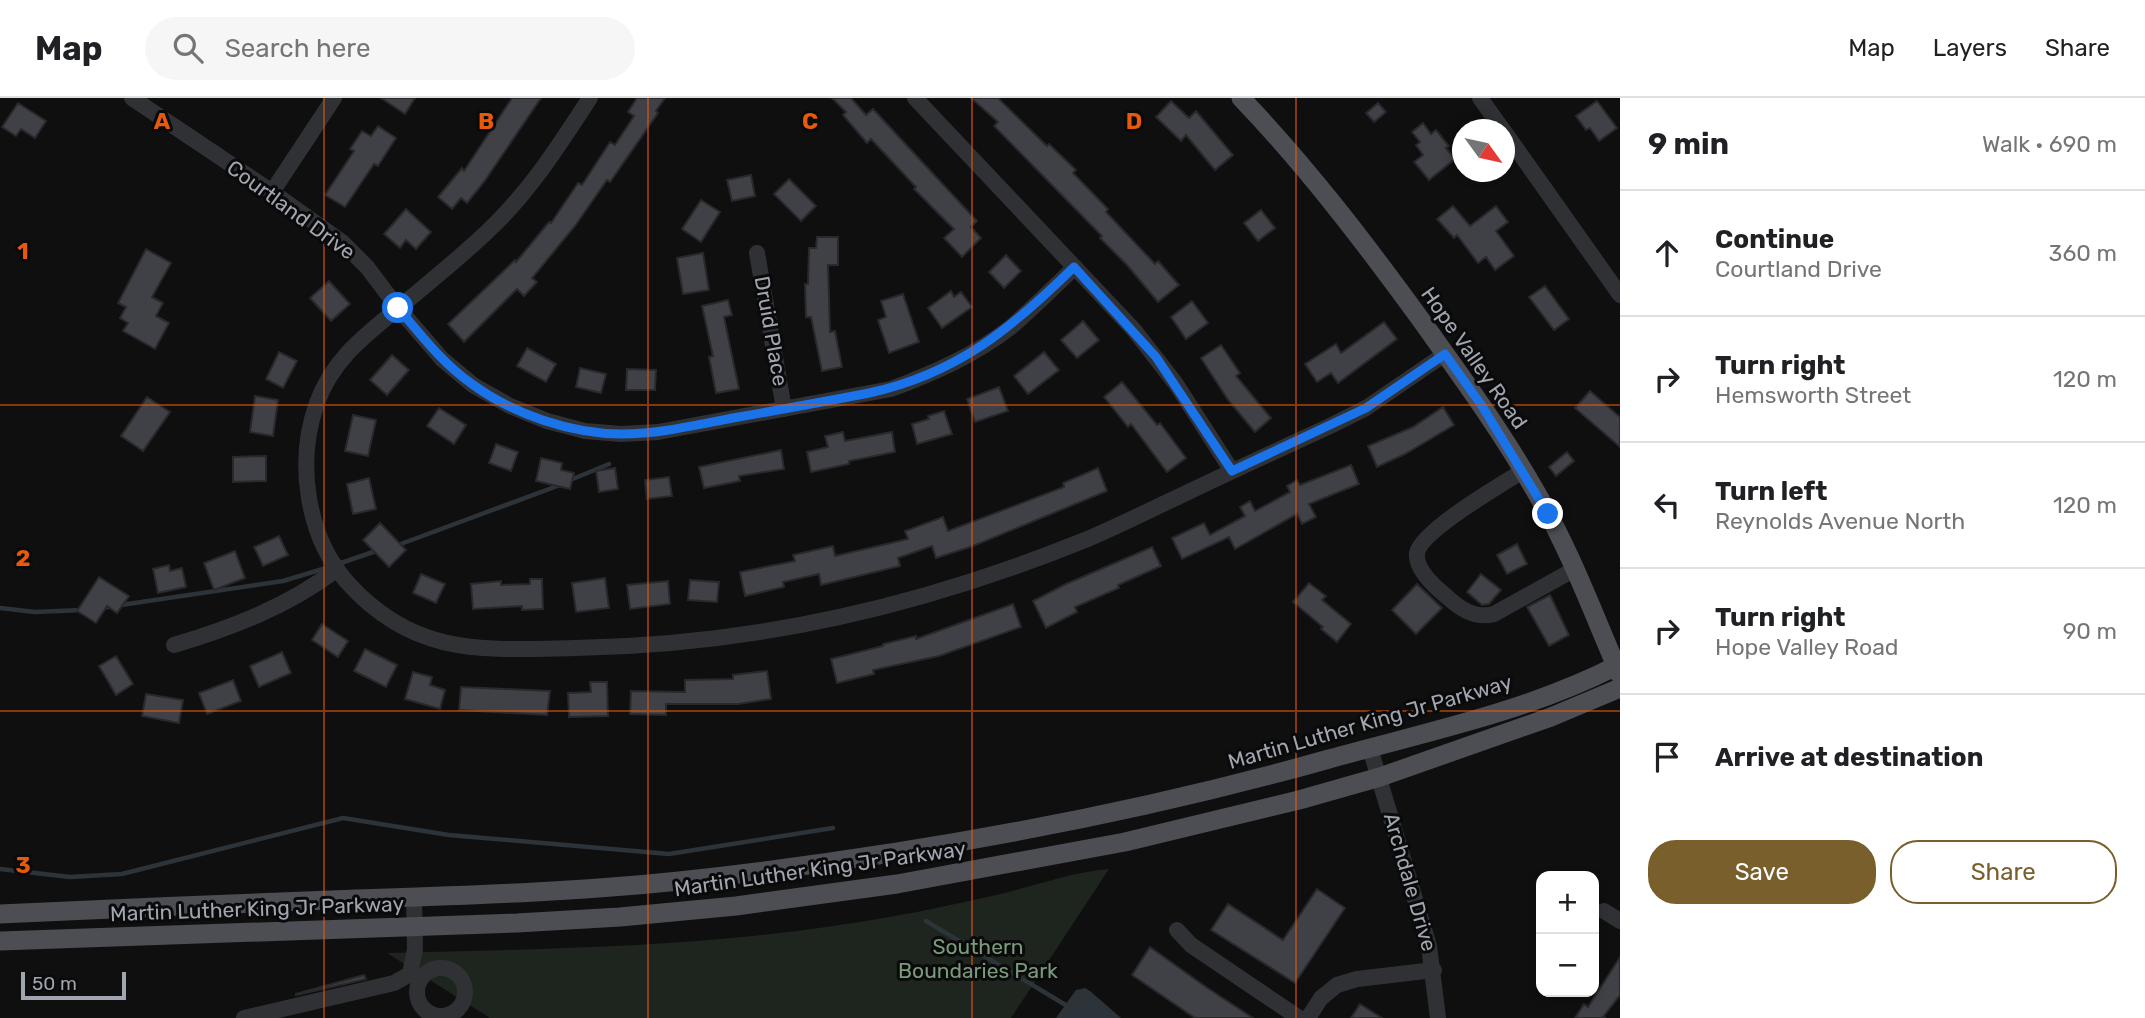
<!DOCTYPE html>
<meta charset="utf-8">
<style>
:root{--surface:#fff;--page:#f6f6f6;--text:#202124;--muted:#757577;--line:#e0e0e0;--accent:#785f2b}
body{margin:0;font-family:Rubik,sans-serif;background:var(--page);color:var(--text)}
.controls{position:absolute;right:21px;bottom:21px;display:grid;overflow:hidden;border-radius:14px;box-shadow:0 4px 10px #0003}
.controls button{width:63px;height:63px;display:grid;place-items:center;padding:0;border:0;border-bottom:2px solid var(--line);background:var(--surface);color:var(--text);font:35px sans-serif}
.compass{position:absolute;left:1452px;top:21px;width:63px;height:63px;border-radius:50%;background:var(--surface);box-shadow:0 4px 10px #0003;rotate:123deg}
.scale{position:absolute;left:21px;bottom:18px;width:105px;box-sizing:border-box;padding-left:7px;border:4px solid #a1a5b0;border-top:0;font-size:19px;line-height:24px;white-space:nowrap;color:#a1a5b0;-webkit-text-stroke:5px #0a0a0b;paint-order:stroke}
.stop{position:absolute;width:21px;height:21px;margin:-16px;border:5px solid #1a73e8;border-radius:50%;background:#fff}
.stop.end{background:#1a73e8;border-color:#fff;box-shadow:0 2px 7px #0008}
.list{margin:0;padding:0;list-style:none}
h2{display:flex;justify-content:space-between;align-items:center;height:91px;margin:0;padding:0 28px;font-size:30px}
h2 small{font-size:23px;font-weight:400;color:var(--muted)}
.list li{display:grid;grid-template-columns:46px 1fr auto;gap:21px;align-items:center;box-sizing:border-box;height:126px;padding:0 28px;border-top:2px solid var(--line)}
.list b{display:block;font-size:26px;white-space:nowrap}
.list p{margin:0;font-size:23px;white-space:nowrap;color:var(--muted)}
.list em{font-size:23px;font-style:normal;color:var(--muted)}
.actions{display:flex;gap:14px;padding:21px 28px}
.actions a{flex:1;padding:16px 0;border:2px solid var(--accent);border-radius:28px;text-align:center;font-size:24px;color:var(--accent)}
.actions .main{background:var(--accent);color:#fff}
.icon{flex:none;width:38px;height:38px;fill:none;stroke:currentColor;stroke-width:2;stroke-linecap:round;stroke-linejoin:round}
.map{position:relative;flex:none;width:1620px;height:920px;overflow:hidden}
header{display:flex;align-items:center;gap:42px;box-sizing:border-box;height:98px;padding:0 35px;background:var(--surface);border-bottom:2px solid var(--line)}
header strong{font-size:33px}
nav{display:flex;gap:38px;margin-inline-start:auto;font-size:24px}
.search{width:490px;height:63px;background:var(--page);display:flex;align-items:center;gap:18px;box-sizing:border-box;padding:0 24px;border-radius:38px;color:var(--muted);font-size:26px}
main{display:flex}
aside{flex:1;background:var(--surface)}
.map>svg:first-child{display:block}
</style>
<header>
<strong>Map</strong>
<div class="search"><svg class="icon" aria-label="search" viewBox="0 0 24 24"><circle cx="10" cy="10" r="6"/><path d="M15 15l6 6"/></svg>Search here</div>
<nav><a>Map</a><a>Layers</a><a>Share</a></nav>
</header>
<main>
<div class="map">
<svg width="1620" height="920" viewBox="0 0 1620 920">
<rect width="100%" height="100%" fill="#0f0f10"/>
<path fill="#1e241e" d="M1109,771L1011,920H490L387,855C536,851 685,850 833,828C891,820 948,808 1005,795C1040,786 1074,774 1109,771Z"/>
<path fill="#2c3339" d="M1085,890L1090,893L1121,920H1056L1076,892Z"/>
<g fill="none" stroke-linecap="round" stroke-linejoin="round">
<path stroke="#2c3339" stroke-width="4.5" d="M568,383L609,366
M398,447L560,387
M338,466L379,452
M0,510L35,514L82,512
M101,510L283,483L326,470
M0,771L70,779L122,776L343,720L449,737L669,756L833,730
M926,823L1069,909"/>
</g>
<path fill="#404146" stroke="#29292c" stroke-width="2" d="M381,0H415L405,16Z
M512,0H541L484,84L467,105L461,100L452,111L438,99L462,70L464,73Z
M637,0H665L656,13L658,15L610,84L607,82L575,128L532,180L537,184L524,198L517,191L464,244L448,226L515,162L516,164L549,124L551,125L578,85L582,87L610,44L615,47L634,18L628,14Z
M832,0H851L866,17L873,11L977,123L971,129L981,140L962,159L944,140L954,131L914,91L916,89L871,41L867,45L843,17L846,14Z
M971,0H998L1047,48L1049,46L1076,72L1073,75L1108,111L1106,114L1155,166L1158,163L1179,187L1158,204L1127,167L1100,140L1102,138L994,28L998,24Z
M1171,3L1189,20L1196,13L1233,57L1215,72L1186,37L1181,43L1156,19Z
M1597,3L1617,30L1599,43L1590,30L1586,32L1576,18Z
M18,5L46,23L35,40L21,31L16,38L2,29Z
M1378,5L1386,14L1374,24L1366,15Z
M1423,25L1431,36L1436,32L1449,48L1446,50L1455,61L1429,82L1414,64L1423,57L1416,47L1420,44L1412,34Z
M378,28L396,40L378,68L374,66L345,109L325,97L354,53L350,51L362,33L371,38Z
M751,77L755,98L732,103L727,82Z
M789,81L816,108L801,123L774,96Z
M701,102L720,114L701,144L682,131Z
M1453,108L1470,128L1496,108L1508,124L1496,133L1514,158L1495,172L1486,159L1478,165L1457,137L1454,140L1437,121Z
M406,111L431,134L416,151L406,142L400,150L384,136Z
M1261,112L1275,130L1258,143L1244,125Z
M817,139H838V167H828L830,234L835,233L842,269L822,273L811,219H806L805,186H808L809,150H816Z
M146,151L171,165L152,199L163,205L156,218L169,225L155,251L123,233L128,225L120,220L126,209L118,205Z
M703,155L709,192L683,196L677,160Z
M1006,157L1021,173L1004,190L989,174Z
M329,183L350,206L331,223L310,200Z
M1545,188L1569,221L1554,232L1529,199Z
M951,193L954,199L961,194L972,209L942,230L928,210Z
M903,196L919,244L889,255L878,222L886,219L881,203Z
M728,202L732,217L724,219L739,291L716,295L709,259L713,258L702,208Z
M1192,203L1208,225L1186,241L1171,219Z
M1083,223L1099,242L1077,260L1061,242Z
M1384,224L1397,241L1338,285L1331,275L1317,284L1305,266L1336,246L1341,255Z
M1221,247L1240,275L1236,278L1271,320L1255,334L1228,302L1201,260Z
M527,250L556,266L546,284L517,268Z
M279,254L297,263L283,290L266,281Z
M1044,254L1059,272L1028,296L1014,278Z
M392,257L409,272L387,297L370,282Z
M580,270L606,276L601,295L576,289Z
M627,271L656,272L655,292H626Z
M1122,284L1157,327L1160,325L1186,360L1167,374L1131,326L1128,329L1104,299Z
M999,289L1008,313L975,324L967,301Z
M1590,293L1620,319V349L1575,310Z
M255,298L278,302L273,338L250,334Z
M147,299L170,314L143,353L121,338Z
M1443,309L1454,327L1405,356L1377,369L1368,348L1413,329Z
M439,310L466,327L454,346L427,328Z
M944,313L952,336L917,346L912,326L929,321L928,318Z
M353,317L376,322L368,358L345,353Z
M843,334L845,343L892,334L895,354L849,363V366L811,374L807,354L828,349L825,338Z
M496,346L518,354L511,373L489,365Z
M781,352L784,371L739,378L740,383L704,390L699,369Z
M1567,354L1574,363L1556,378L1549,369Z
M266,358V383L233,384V359Z
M541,360L562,365L561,372L574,375L570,391L536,383Z
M1351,367L1359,386L1309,406L1316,419L1302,426L1297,416L1235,451L1229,439L1182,461L1172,440L1204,425L1210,437L1245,418L1240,409L1250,403L1255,413L1290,394L1287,388L1297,382L1300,387Z
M615,370L618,391L599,394L596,373Z
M1098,370L1107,393L973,448L936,460L932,448L898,460L900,468L821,487L819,476L783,484L784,489L745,498L740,474L795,463L793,457L833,448L835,458L908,441L905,433L943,419L948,433L1064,389L1063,385Z
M669,379L672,398L647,401L645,382Z
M369,380L376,411L353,416L347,386Z
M380,425L406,452L389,469L363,442Z
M279,438L288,457L263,468L254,449Z
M1517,446L1527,466L1507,476L1497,457Z
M1152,449L1161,468L1118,487L1119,490L1075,509L1077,514L1046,530L1033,503L1066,486Z
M235,453L245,480L214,492L204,465Z
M169,467L170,473L182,470L186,489L158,495L153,471Z
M421,476L445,486L436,505L413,495Z
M1481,476L1501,492L1489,506L1482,507L1467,494Z
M99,479L129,498L117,515L107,508L96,525L77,513Z
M605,480L609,510L576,514L572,485Z
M530,481H542L543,511L522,512V508L473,511L471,486L501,483V487L530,486Z
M690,482L719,484L717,504L688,502Z
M668,483L670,506L630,511L627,487Z
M1309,485L1326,498L1322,502L1351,526L1337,544L1321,531L1323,529L1293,504Z
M1417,486L1442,510L1416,536L1392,512Z
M1550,497L1569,537L1549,548L1527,509Z
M1013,506L1021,529L939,558L873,572L874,576L837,585L831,561L883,548V546L916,538V541Z
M322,526L348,543L338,559L312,542Z
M365,551L397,567L386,589L354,573Z
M282,554L291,575L259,589L250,568Z
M116,558L133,586L116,597L99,568Z
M767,573L771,601L738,606H666V617L630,616L631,593L685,594V582L733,581V577Z
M413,574L432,579L430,587L445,592L440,611L405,601Z
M233,582L241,603L207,616L199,595Z
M590,584H607L608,618L569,619L568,595L591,594Z
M461,589L550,593L547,617L459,612Z
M146,596L183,602L179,625L142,618Z
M1317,791L1345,810L1295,885L1211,832L1228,806L1283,842Z
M1150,849L1206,889L1253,920H1195L1132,877Z
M1620,859V897L1603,919L1606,920H1575L1584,906L1588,909Z
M364,877L366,881L296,897V896Z
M1360,906L1382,920H1351Z"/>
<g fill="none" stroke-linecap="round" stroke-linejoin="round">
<path stroke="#303135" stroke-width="16" d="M132,0L272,94L342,144L367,169L398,210L442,261L473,287L510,308L547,323L585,333L621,336L658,334L891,291C934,275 975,257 1011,229C1033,210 1054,189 1075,169
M590,0C560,46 530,93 490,131C462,158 432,182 402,207C367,236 333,260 317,305C296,363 306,437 347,484C414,559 483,552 575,550C756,547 923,508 1090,440C1120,427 1150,412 1180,398C1230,374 1280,351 1330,328L1366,310L1445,256
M915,0L1134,232L1176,286L1232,373
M1480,0L1503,32
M1504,33L1620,197
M272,94L334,0
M757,155L784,311
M1523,373C1502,386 1421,433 1417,455C1415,471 1435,489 1446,498C1460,511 1475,521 1494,516L1575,471
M174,547C232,530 288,508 336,472
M1370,650L1429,848L1438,920
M1604,813L1620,823
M1177,832L1191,847L1299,920
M417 894a24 24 0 1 1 48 0a24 24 0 1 1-48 0Z
M244,920L394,885L410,876L415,851L414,799
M1308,920L1321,900L1337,887L1357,881L1434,872"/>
<path stroke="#4c4e54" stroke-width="19" d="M1241,0C1307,69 1365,145 1421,222C1461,278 1502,334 1536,394C1570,452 1593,515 1620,577
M0,816C110,811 221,806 331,802C447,798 563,795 679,783C899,759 1116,721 1329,661C1426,634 1530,613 1620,566
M0,843L517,825L620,819L736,808L897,786L1125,744L1299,702L1380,679L1551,619L1620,590"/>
</g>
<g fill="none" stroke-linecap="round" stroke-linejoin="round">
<path stroke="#1a73e8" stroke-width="9" d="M398,210C421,237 443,266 472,286C513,316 571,336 622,336C659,336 696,327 733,320C778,312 823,304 869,295C957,276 1012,230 1074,169L1156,259L1232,373L1366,310L1445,256L1482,308L1548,416"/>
</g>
<path fill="none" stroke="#e8590c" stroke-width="2" stroke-opacity="0.55" d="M324,0V920M648,0V920M972,0V920M1296,0V920M0,307H1620M0,613H1620"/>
<g text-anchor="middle" stroke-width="6" stroke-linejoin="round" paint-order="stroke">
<g font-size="21" fill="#a1a5b0" stroke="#0a0a0b">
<text transform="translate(291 112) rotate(36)" y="7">Courtland Drive</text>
<text transform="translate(771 233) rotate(80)" y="7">Druid Place</text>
<text transform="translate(1474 260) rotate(55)" y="7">Hope Valley Road</text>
<text transform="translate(1370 624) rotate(-16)" y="7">Martin Luther King Jr Parkway</text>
<text transform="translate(820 771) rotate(-8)" y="7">Martin Luther King Jr Parkway</text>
<text transform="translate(1410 784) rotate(74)" y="7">Archdale Drive</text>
<text transform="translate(257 811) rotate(-2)" y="7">Martin Luther King Jr Parkway</text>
</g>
<g font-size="21" fill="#799a7b" stroke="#0a0a0b">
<text x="978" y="856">Southern<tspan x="978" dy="24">Boundaries Park</tspan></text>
</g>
</g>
<g font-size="23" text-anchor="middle" font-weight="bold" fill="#e8590c" stroke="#0a0a0b" stroke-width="6" stroke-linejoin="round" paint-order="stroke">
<text x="162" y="31">A</text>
<text x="486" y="31">B</text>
<text x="810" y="31">C</text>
<text x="1134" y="31">D</text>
<text x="23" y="161">1</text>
<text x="23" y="468">2</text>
<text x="23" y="775">3</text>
</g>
</svg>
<div class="controls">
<button>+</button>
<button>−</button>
</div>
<svg class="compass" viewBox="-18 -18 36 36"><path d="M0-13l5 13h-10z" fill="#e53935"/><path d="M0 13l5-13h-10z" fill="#757577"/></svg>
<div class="scale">50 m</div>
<div class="stop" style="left:398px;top:210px"></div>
<div class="stop end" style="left:1548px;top:416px"></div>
</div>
<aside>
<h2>9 min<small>Walk · 690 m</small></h2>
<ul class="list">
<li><svg class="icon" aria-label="ahead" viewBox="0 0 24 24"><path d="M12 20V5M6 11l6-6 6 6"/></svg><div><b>Continue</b><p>Courtland Drive</p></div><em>360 m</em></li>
<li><svg class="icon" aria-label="right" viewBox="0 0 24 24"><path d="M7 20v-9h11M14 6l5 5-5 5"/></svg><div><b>Turn right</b><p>Hemsworth Street</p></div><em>120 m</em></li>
<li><svg class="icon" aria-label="left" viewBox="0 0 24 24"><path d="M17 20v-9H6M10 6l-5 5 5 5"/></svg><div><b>Turn left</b><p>Reynolds Avenue North</p></div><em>120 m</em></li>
<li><svg class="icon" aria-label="right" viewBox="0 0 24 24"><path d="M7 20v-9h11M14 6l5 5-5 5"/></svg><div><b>Turn right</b><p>Hope Valley Road</p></div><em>90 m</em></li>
<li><svg class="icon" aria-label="arrive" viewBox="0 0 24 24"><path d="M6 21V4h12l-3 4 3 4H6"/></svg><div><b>Arrive at destination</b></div></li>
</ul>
<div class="actions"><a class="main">Save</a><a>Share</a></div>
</aside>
</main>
